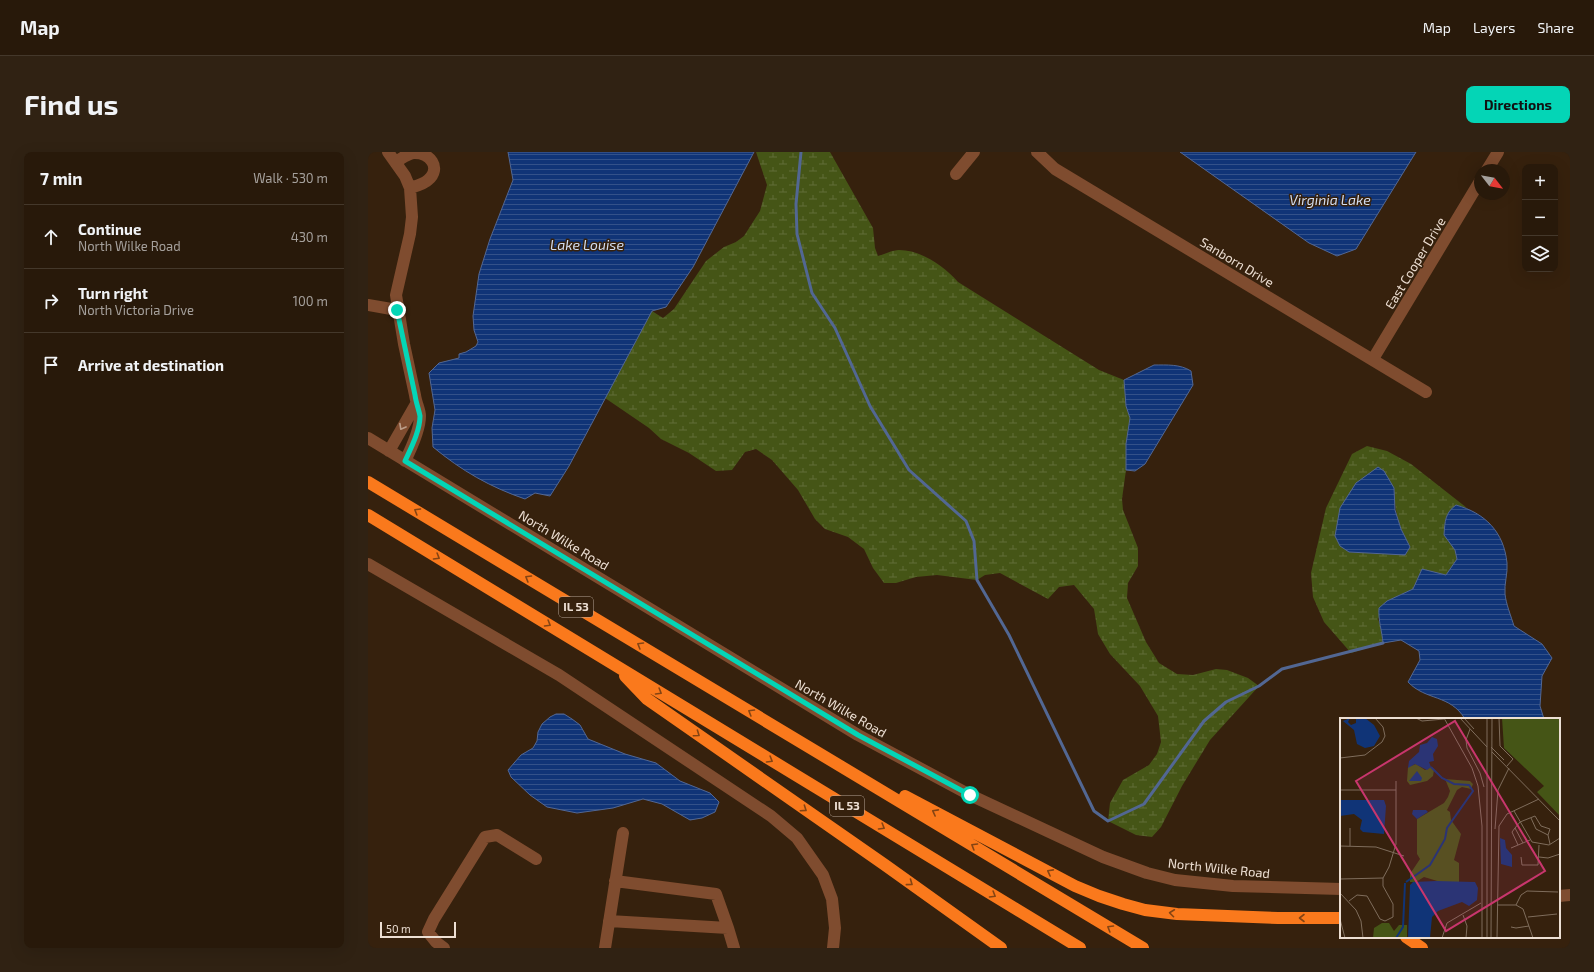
<!DOCTYPE html>
<meta charset="utf-8">
<style>
:root{--surface:#28190a;--page:#302213;--text:#f1f3f6;--muted:#a5a09c;--line:#44382b;--accent:#04d5b6}
body{margin:0;font-family:"Exo 2",sans-serif;background:var(--page);color:var(--text)}
.controls{position:absolute;right:12px;top:12px;display:grid;overflow:hidden;border-radius:8px;box-shadow:0 4px 16px #0002}
.controls button{width:36px;height:36px;display:grid;place-items:center;padding:0;border:0;border-bottom:1px solid var(--line);background:var(--surface);color:var(--text);font:20px sans-serif}
.compass{position:absolute;left:1106px;top:12px;width:36px;height:36px;border-radius:50%;background:var(--surface);box-shadow:0 4px 16px #0002;rotate:121deg}
.scale{position:absolute;left:12px;bottom:10px;width:76px;box-sizing:border-box;padding-left:4px;border:2px solid #eddfd3;border-top:0;font-size:11px;line-height:14px;white-space:nowrap;color:#eddfd3;-webkit-text-stroke:3px #36210d;paint-order:stroke}
.stop{position:absolute;width:12px;height:12px;margin:-9px;border:3px solid #04d5b6;border-radius:50%;background:#fff}
.stop.end{background:#04d5b6;border-color:#fff;box-shadow:0 1px 4px #0008}
.list{margin:0;padding:0;list-style:none}
h2{display:flex;justify-content:space-between;align-items:center;height:52px;margin:0;padding:0 16px;font-size:17px}
h2 small{font-size:13px;font-weight:400;color:var(--muted)}
.list li{display:grid;grid-template-columns:26px 1fr auto;gap:12px;align-items:center;box-sizing:border-box;height:64px;padding:0 16px;border-top:1px solid var(--line)}
.list b{display:block;font-size:15px;white-space:nowrap}
.list p{margin:0;font-size:13px;white-space:nowrap;color:var(--muted)}
.list em{font-size:13px;font-style:normal;color:var(--muted)}
.icon{flex:none;width:22px;height:22px;fill:none;stroke:currentColor;stroke-width:2;stroke-linecap:round;stroke-linejoin:round}
.map{position:relative;flex:none;width:1202px;height:796px;overflow:hidden;border-radius:8px}
header{display:flex;align-items:center;gap:24px;box-sizing:border-box;height:56px;padding:0 20px;background:var(--surface);border-bottom:1px solid var(--line)}
header strong{font-size:19px}
nav{display:flex;gap:22px;margin-inline-start:auto;font-size:14px}
.intro{display:flex;align-items:center;justify-content:space-between;box-sizing:border-box;height:96px;padding:0 24px}
h1{margin:0;font-size:28px}
.button{padding:10px 18px;border-radius:8px;background:var(--accent);color:#111;font-size:14px;font-weight:700}
main{display:flex;gap:24px;padding:0 24px}
aside{flex:1;background:var(--surface);border-radius:8px;box-shadow:0 4px 16px #0002}
.map>svg:first-child{display:block}
</style>
<header>
<strong>Map</strong>
<nav><a>Map</a><a>Layers</a><a>Share</a></nav>
</header>
<div class="intro"><h1>Find us</h1><a class="button">Directions</a></div>
<main>
<aside>
<h2>7 min<small>Walk · 530 m</small></h2>
<ul class="list">
<li><svg class="icon" aria-label="ahead" viewBox="0 0 24 24"><path d="M12 20V5M6 11l6-6 6 6"/></svg><div><b>Continue</b><p>North Wilke Road</p></div><em>430 m</em></li>
<li><svg class="icon" aria-label="right" viewBox="0 0 24 24"><path d="M7 20v-9h11M14 6l5 5-5 5"/></svg><div><b>Turn right</b><p>North Victoria Drive</p></div><em>100 m</em></li>
<li><svg class="icon" aria-label="arrive" viewBox="0 0 24 24"><path d="M6 21V4h12l-3 4 3 4H6"/></svg><div><b>Arrive at destination</b></div></li>
</ul>
</aside>
<div class="map">
<svg width="1202" height="796" viewBox="0 0 1202 796">
<defs>
<pattern id="wetland-marsh" width="20" height="14" patternUnits="userSpaceOnUse"><rect width="20" height="14" fill="#455516"/><path d="M1 5h8M5 5V1M11 12h8M15 12V8" fill="none" stroke="#606d37"/></pattern>
<pattern id="water-rules" width="6" height="5" patternUnits="userSpaceOnUse"><rect width="6" height="5" fill="#103477"/><path d="M0 2.5h6" fill="none" stroke="#335189"/></pattern>
</defs>
<rect width="100%" height="100%" fill="#36210d"/>
<path fill="url(#wetland-marsh)" fill-rule="evenodd" d="M388,0H462L505,76L507,96L510,104C517,102 525,98 531,98C553,98 576,114 590,130L731,218L756,228L758,254L762,266L758,292V318L754,347L755,358L770,396V414L760,431L759,446L778,490L791,511L809,522L825,523L848,517L859,518L880,526L891,534L842,588L814,634L793,675L784,685L768,683L740,669L742,651L755,628L781,613L789,602L793,590L790,564L772,534L742,502L730,482L726,457L706,433L691,435L680,447L632,421L617,423L609,428L569,423L548,425L528,431H516L505,416L496,397L480,385L457,377L447,367L430,338L404,308L388,297L377,300L364,318L348,319L321,301L293,287L281,276L237,246L284,159L295,166L306,157L338,109L356,95L368,90L376,84L392,59L399,33Z
M999,294L1019,299L1043,312L1099,356L1088,353L1076,383L1087,398L1089,407L1078,423L1054,417L1045,437L1019,449L1010,467L1014,478L1015,491L983,501L956,470L945,445L943,421L958,356L984,302ZM1026,336C1027,361 1030,373 1042,395L1037,403L981,400Z"/>
<path fill="url(#water-rules)" stroke="#526793" d="M140,0H386L325,115L298,155L284,159L201,314L182,344L167,341L157,347C122,335 94,319 65,295L64,276L67,258L61,221L71,211L91,206V202L98,200L108,194L110,190L106,178L105,164L111,122L122,87L145,28Z
M812,0H1048L988,97L969,104L941,91Z
M786,213C799,213 812,212 823,219L825,233L777,312L767,319L758,318V292L762,266L758,254L756,228Z
M1010,315L1016,319L1026,336L1027,358L1033,377L1042,395L1037,403L981,400L972,394L967,384L972,356L988,331Z
M1088,353C1117,361 1136,380 1139,411C1140,421 1136,432 1137,442C1138,452 1143,464 1146,474L1174,492L1184,506L1174,524L1172,554L1176,567H1097C1082,542 1058,549 1040,530L1052,508L1051,499L1033,488L1015,491C1014,479 1010,468 1011,456L1019,449L1045,437L1054,417L1078,423L1089,407L1087,398L1076,383C1077,369 1077,361 1088,353Z
M188,562H196L204,567L212,573L220,587L257,602L288,611L312,629L342,641L351,650L347,660L334,666L322,668L294,652L275,647L245,656L209,661L179,655L162,643L143,625L140,618L153,603L165,596L169,589L170,580L174,572L182,565Z"/>
<g fill="none" stroke-linecap="round" stroke-linejoin="round">
<path stroke="#526793" stroke-width="3" d="M433,0L428,52L429,82L444,141L467,176L502,254L541,318L598,369L606,389L609,428L641,483L726,659L740,669L776,652L836,569L858,550L891,534L914,517L1015,491"/>
<path stroke="#7f4c2f" stroke-width="12" d="M20,0L37,24L42,36L44,65L42,82L28,143L36,192L47,243C48,251 52,258 52,264C52,278 43,297 37,309
M669,0L687,17L1058,240
M27,10C33,7 39,2 45,1C62,0 74,16 60,28C56,32 48,34 42,36
M1119,18L1130,0
M588,22L606,0
M0,153L29,158
M1005,207L1112,29
M0,286L490,583L602,643L735,705L779,721L807,728L865,734L973,737
M21,299L48,252
M0,412L191,523L403,664L429,686L455,723L464,747L467,776L465,796
M1191,744L1202,743
M241,769L360,776L348,742L247,729
M360,776L366,796
M76,796L68,790L60,780L66,767L117,685L129,683L168,707
M237,796L255,681"/>
<path stroke="#fa791c" stroke-width="12" d="M0,330L775,796
M0,363L712,796
M257,524L279,547L517,713L633,796
M537,644L707,734L731,744L755,752L777,758L809,762L910,766H973
M1038,785L1054,796"/>
</g>
<defs><path id="oneway-chevron" d="M-2-3.5L2.5 0L-2 3.5" fill="none" stroke-width="1.6" stroke-linecap="round" stroke-linejoin="round"/></defs>
<use stroke="#bc9d89" href="#oneway-chevron" transform="translate(34 275) rotate(119)"/>
<g stroke="#844413">
<use href="#oneway-chevron" transform="translate(49 359) rotate(-149)"/>
<use href="#oneway-chevron" transform="translate(69 405) rotate(31)"/>
<use href="#oneway-chevron" transform="translate(160 426) rotate(-149)"/>
<use href="#oneway-chevron" transform="translate(180 472) rotate(31)"/>
<use href="#oneway-chevron" transform="translate(272 493) rotate(-149)"/>
<use href="#oneway-chevron" transform="translate(291 540) rotate(31)"/>
<use href="#oneway-chevron" transform="translate(383 560) rotate(-149)"/>
<use href="#oneway-chevron" transform="translate(329 582) rotate(35)"/>
<use href="#oneway-chevron" transform="translate(402 608) rotate(31)"/>
<use href="#oneway-chevron" transform="translate(436 657) rotate(34)"/>
<use href="#oneway-chevron" transform="translate(567 660) rotate(-152)"/>
<use href="#oneway-chevron" transform="translate(514 675) rotate(31)"/>
<use href="#oneway-chevron" transform="translate(606 694) rotate(-149)"/>
<use href="#oneway-chevron" transform="translate(682 720) rotate(-152)"/>
<use href="#oneway-chevron" transform="translate(542 731) rotate(36)"/>
<use href="#oneway-chevron" transform="translate(625 743) rotate(31)"/>
<use href="#oneway-chevron" transform="translate(804 761) rotate(-173)"/>
<use href="#oneway-chevron" transform="translate(934 766) rotate(180)"/>
<use href="#oneway-chevron" transform="translate(742 776) rotate(-149)"/>
</g>
<g fill="none" stroke-linecap="round" stroke-linejoin="round">
<path stroke="#04d5b6" stroke-width="5" d="M29,158L47,243C48,251 51,258 52,264C52,279 43,296 37,309L490,583L602,643"/>
</g>
<g text-anchor="middle" stroke-width="3" stroke-linejoin="round" paint-order="stroke">
<g fill="#36210d" stroke="#b6a698" stroke-width="1">
<rect x="191" y="445" width="34" height="20" rx="3"/>
<rect x="462" y="644" width="34" height="20" rx="3"/>
</g>
<g font-size="12" font-weight="bold" fill="#eddfd3">
<text x="208" y="459">IL 53</text>
<text x="479" y="658">IL 53</text>
</g>
<g font-size="13" fill="#eddfd3" stroke="#36210d">
<text transform="translate(869 110) rotate(31)" y="5">Sanborn Drive</text>
<text transform="translate(1047 111) rotate(-59)" y="5">East Cooper Drive</text>
<text transform="translate(196 388) rotate(31)" y="5">North Wilke Road</text>
<text transform="translate(473 556) rotate(30)" y="5">North Wilke Road</text>
<text transform="translate(851 716) rotate(6)" y="5">North Wilke Road</text>
</g>
<g font-size="14" font-style="italic" fill="#d2ddf1" stroke="#36210d">
<text x="962" y="53">Virginia Lake</text>
<text x="219" y="98">Lake Louise</text>
</g>
</g>
<g transform="translate(972 566)">
<rect width="220" height="220" fill="#36210d"/>
<path d="M76,46L85,52L91,49L94,52L93,58L87,63L70,67L67,63L68,49ZM105,61L130,63L133,66L131,71L122,69L117,72L107,92L110,94L111,102L121,116L114,142L119,145V165H104L84,159L76,164H70V156L80,141L77,136V101L104,85L108,79L110,73Z" fill="#455516"/>
<path d="M162,0H220V98L197,74L204,68L164,30Z" fill="#455516"/>
<path d="M42,205H49L54,213L59,207H67V220H33L34,210Z" fill="#455516"/>
<path d="M10,0L8,4L11,7L16,5V0H25L34,7L40,18L34,28L25,30L17,26L14,12L3,3ZM92,19L97,21L98,28L93,36L94,43L89,44L91,49L87,52L75,46L68,50L69,43L79,34L80,27L87,25ZM77,53L82,60L81,63H69ZM0,82H44L46,88L44,116L23,114L20,111L22,102L14,96L0,98ZM73,92H86L88,94L77,101L72,96ZM160,120L165,122L166,130L172,137V149L161,146ZM96,163L135,164L138,170L137,182L129,188L122,184L98,193L92,199L90,220H68L70,167L73,164Z" fill="#103477"/>
<path fill="none" stroke="#103477" stroke-width="2" d="M66,164L90,147L105,121L107,110L133,73L129,67L114,66L102,60L91,49M56,220L63,209L65,165"/>
<path fill="none" stroke="#7f6d5c" stroke-width="1" d="M76,0L82,3L104,1M104,0L132,50L138,68L142,108V220M120,0L147,29M124,0L134,11M147,0V220M159,0L160,28L173,41L167,48M130,11L126,22L127,30L140,55L144,69M151,29L164,42M152,34L220,103M0,40L25,37L42,24L45,18L43,9L35,0M0,72H56M174,93L192,124L209,127L220,120M191,100L196,111L208,117M10,110V128M175,110L180,104L195,98L201,108L210,111L208,117L210,126M155,111L158,72L169,50M178,127L172,114L175,110L183,125M0,128L36,129L64,138M171,130L190,122M181,139L182,147H198L199,127M199,139L208,140L220,136M0,161L43,160M0,175L16,192L21,203L23,220M9,183L17,177L27,178L40,201L45,203L53,199V186L43,168V160L49,149L56,126V63M157,187H176L183,191L193,220M176,187L181,177L187,173L218,174M123,197L127,208L126,220M188,199L217,196M0,201L5,220M171,209L176,210L189,208M102,220L107,205L141,185M151,220L152,0M157,220L159,108L167,96L199,81"/>
<path fill="#c8366d" fill-opacity="0.15" stroke="#c8366d" stroke-width="2" d="M115,3L205,153L106,213L16,63Z"/>
<rect width="220" height="220" fill="none" stroke="#eddfd3" stroke-width="2"/>
</g>
</svg>
<div class="controls">
<button>+</button>
<button>−</button>
<button><svg class="icon" aria-label="layers" viewBox="0 0 24 24"><path d="M12 4l9 5-9 5-9-5zM3 14l9 5 9-5"/></svg></button>
</div>
<svg class="compass" viewBox="-18 -18 36 36"><path d="M0-13l5 13h-10z" fill="#e53935"/><path d="M0 13l5-13h-10z" fill="#a5a09c"/></svg>
<div class="scale">50 m</div>
<div class="stop" style="left:602px;top:643px"></div>
<div class="stop end" style="left:29px;top:158px"></div>
</div>
</main>
